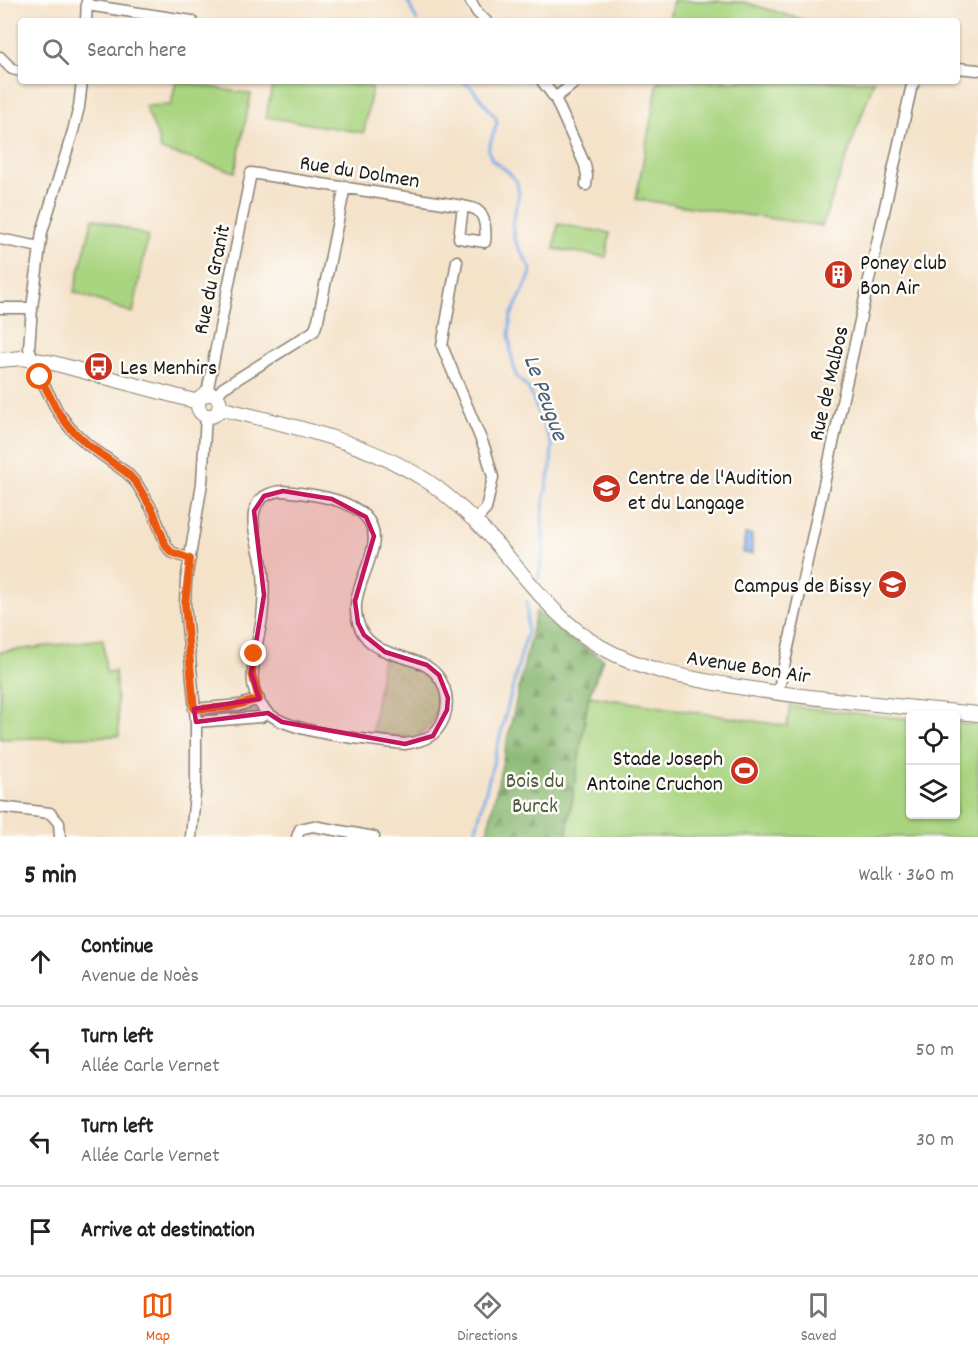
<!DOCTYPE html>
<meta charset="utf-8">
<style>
:root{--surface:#fff;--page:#f2f2f2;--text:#202124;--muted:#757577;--line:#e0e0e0;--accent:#ea580c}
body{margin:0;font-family:Dekko,sans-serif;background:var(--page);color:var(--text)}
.controls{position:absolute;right:18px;bottom:18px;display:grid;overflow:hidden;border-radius:6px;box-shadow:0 2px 4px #0004}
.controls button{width:54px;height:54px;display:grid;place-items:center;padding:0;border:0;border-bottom:2px solid var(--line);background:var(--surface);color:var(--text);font:30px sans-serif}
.stop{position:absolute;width:18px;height:18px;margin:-14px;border:4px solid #ea580c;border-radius:50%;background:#fff}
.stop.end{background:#ea580c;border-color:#fff;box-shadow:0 2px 6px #0008}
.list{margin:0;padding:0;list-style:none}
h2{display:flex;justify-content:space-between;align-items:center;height:78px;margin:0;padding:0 24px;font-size:26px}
h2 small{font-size:20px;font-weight:400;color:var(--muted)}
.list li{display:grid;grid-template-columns:39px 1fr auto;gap:18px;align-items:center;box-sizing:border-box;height:90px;padding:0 24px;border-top:2px solid var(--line)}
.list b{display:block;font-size:22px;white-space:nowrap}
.list p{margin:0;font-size:20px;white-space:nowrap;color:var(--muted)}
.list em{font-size:20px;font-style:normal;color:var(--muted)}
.icon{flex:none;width:33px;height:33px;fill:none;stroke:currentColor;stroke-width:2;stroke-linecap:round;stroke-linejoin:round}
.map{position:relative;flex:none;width:978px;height:837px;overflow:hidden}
.search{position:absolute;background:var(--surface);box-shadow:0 2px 4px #0004;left:18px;right:18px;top:18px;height:66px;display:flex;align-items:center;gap:15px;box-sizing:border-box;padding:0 21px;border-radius:6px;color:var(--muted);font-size:22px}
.sheet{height:438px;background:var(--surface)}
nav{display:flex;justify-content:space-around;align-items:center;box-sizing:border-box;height:84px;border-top:2px solid var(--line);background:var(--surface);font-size:16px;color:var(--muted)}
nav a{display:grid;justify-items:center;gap:3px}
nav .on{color:var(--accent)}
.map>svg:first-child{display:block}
</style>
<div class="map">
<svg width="978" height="837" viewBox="0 0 978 837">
<defs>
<pattern id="forest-firs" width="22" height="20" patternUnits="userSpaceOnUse" patternTransform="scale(1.5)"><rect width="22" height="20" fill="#86b66e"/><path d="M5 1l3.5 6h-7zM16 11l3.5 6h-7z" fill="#6d935a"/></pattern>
<pattern id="park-dots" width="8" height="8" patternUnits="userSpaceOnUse" patternTransform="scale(1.5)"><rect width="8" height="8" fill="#a9d480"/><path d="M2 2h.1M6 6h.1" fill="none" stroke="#91b56e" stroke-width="1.8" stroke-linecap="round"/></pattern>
</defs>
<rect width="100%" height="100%" fill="#fdfcf7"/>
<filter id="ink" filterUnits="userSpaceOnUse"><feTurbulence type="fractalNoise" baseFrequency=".0167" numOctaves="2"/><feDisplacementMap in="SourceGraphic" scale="12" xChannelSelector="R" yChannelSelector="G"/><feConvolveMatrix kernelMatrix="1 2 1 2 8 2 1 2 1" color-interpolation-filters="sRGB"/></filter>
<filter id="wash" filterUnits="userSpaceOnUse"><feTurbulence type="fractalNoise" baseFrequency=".008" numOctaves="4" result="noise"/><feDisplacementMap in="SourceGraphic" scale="24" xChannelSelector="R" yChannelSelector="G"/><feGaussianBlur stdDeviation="1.35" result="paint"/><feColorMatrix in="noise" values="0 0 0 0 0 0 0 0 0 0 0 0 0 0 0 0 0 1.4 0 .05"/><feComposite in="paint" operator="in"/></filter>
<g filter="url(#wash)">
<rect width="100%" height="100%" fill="#f4e2c9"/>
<path fill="#a9d480" stroke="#62784e" stroke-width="1.5" d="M673,0L744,2L807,21H669Z
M176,81L251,94L235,172L161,150L157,135L145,106L171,105Z
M273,81H334L372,87L364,133L266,117Z
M658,81H874L822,226L636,199Z
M93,218L148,236L133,313L74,292Z
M558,224L610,233L606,257L554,249Z
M103,639L106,672L115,671L119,736L0,739V652Z
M589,696L787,726L790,706L910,719V814H956V723L978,725V837H566Z
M251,709H257L258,713L210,716L211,711H213Z"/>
<path fill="url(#forest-firs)" stroke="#516945" stroke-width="1.5" d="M536,611L559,631L603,659L589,696L566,837H486Z"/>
<path fill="url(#park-dots)" stroke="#62784e" stroke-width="1.5" d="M383,658C398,662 416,663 427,674C446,692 439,728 414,736C401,740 385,734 372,732Z"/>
<path fill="#7dade8" stroke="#4c6482" stroke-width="1.5" d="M745,534L752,535V554L743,553Z"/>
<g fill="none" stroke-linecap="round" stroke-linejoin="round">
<path stroke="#7dade8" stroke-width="3" d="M407,0L417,21
M463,81L471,87L496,118L497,123L488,150L492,160L507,171L517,182L519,194L512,224L515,241L531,269L530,276L511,316L509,334L511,353L516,376L529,389L552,446L551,465L544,500L542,522L544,549L538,579
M474,837L527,632V601"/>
</g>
</g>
<g filter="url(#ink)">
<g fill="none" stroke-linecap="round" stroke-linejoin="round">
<defs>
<path id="minor" d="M470,0L477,12L486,21
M87,5L192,21
M86,21L87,0
M0,57L12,69L21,71
M957,68L978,70
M82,81L79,107L73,131L42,232L32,308L29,348L40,377L58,412L70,428L88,445L127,473L137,484L153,511L166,545L171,552L190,559
M542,81L555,98L585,165L587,176L586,185
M555,98L577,81
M0,239L40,247
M457,261L442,346L485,449L493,477L486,509L475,521
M0,308H32
M207,393L251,173L463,206C467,207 475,208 478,211C486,217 486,233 485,242L459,238L463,206
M216,396L223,388L314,331L318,320L345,186
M283,491C313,494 382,500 373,546C368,575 346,600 361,630C380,666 429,648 444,687C448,698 448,707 444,718C436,737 424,741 405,744C371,740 292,734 268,713C240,688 258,648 262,618C264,602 264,587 263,572C262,554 249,526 255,509C259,496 270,492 283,491Z
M778,693L911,89L915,81
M194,709L240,705L259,699
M196,722L261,717L268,713
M0,807L50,813L59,823L60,837
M191,837L196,783V722L185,604L186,581L202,483L206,416
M297,837L300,829L313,826L374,837"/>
<path id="major" d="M0,360L22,358L53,363L198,402
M198 405a11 11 0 1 1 22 0a11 11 0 1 1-22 0Z
M219,408C288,425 364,441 424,479C442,490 458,505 473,519C517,561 547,616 601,647C643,671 692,679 739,687C818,700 898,706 978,714"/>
</defs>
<use href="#minor" stroke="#887f72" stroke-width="13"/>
<use href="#major" stroke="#887f72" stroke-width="16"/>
<use href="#minor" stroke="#fff" stroke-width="10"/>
<use href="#major" stroke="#fff" stroke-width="14"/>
</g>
</g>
<g fill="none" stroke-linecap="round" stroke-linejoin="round" filter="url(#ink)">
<path stroke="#ea580c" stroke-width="8" d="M40,377L58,412L70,428L88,445L127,473L137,484L153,511L166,546L171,552L190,559L185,604L194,709L230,707L259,699L252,674L254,654"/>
</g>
<path fill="#c2185b" fill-opacity="0.2" stroke="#c2185b" stroke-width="4.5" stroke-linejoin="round" d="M283,491L332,499L366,517L374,536L355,601L358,623L364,635L385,652L427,665L439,675L448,698L447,710L433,736L405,744L282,722L268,713L196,722L194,709L259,699L251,673L264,595L254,511L264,496Z"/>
<defs>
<symbol id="building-disc" viewBox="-11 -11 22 22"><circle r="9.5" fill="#c8321e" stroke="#fdfcf7"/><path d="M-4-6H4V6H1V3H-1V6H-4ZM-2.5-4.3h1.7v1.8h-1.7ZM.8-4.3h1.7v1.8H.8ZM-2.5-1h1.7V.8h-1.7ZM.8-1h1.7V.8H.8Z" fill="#fff"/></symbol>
<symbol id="bus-disc" viewBox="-11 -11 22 22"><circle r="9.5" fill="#c8321e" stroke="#fdfcf7"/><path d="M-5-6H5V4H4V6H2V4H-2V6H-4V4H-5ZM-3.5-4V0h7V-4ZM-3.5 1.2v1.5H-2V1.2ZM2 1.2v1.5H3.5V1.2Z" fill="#fff"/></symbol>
<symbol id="school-disc" viewBox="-11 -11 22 22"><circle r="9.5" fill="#c8321e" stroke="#fdfcf7"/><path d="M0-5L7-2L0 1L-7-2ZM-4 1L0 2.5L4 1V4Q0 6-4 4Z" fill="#fff"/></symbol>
<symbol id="university-disc" viewBox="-11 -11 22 22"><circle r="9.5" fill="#c8321e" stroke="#fdfcf7"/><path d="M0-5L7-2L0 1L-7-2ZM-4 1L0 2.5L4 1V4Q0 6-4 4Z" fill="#fff"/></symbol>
<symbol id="stadium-disc" viewBox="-11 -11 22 22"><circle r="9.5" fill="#c8321e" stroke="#fdfcf7"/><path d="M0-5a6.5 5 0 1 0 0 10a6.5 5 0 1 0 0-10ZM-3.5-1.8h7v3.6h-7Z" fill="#fff"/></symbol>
</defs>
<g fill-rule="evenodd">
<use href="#building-disc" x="822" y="258" width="33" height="33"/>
<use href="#bus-disc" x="82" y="350" width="33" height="33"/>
<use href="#school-disc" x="590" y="472" width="33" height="33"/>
<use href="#university-disc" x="876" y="568" width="33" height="33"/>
<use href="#stadium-disc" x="728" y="754" width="33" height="33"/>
</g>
<g text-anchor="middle" stroke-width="5" stroke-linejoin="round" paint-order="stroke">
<g font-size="22" fill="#1c1c1c" stroke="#fdfcf7">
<text transform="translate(360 170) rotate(9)" y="8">Rue du Dolmen</text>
<text transform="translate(210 279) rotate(-78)" y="8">Rue du Granit</text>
<text transform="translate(827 383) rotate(-77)" y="8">Rue de Malbos</text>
<text transform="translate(749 665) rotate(9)" y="8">Avenue Bon Air</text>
</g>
<g font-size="22" fill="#1c1c1c" stroke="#fdfcf7" text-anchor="start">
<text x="860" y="269">Poney club<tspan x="860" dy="25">Bon Air</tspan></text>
<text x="120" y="374">Les Menhirs</text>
<text x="628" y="484">Centre de l'Audition<tspan x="628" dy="25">et du Langage</tspan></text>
<text x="871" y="592" text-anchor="end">Campus de Bissy</text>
<text x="723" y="765" text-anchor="end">Stade Joseph<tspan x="723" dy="25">Antoine Cruchon</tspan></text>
</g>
<g font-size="22" fill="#4d5c3f" stroke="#fdfcf7">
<text x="535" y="787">Bois du<tspan x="535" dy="25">Burck</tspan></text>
</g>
<g font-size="24" font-style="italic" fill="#485d78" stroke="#fdfcf7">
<text transform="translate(547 397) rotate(70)" y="8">Le Peugue</text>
</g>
</g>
</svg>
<div class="controls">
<button><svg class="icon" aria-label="locate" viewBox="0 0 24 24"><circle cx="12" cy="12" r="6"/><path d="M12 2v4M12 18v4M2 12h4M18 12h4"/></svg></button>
<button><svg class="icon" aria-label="layers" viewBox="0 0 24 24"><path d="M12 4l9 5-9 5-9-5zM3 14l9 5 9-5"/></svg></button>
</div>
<div class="stop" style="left:40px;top:377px"></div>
<div class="stop end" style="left:254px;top:654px"></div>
<div class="search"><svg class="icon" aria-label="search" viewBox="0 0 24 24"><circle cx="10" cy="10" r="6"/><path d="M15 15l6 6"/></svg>Search here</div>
</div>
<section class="sheet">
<h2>5 min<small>Walk · 360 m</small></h2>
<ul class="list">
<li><svg class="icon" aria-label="ahead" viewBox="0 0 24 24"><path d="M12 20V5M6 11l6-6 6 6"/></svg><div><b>Continue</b><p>Avenue de Noès</p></div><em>280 m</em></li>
<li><svg class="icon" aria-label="left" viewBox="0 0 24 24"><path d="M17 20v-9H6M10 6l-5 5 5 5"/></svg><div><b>Turn left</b><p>Allée Carle Vernet</p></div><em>50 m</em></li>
<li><svg class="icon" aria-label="left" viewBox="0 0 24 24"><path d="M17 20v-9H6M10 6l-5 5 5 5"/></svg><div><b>Turn left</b><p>Allée Carle Vernet</p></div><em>30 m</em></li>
<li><svg class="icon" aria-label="arrive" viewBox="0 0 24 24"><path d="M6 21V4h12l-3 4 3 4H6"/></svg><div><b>Arrive at destination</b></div></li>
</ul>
</section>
<nav>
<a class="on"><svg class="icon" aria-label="map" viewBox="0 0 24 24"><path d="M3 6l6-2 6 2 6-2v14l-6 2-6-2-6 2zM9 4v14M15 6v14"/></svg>Map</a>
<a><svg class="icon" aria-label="directions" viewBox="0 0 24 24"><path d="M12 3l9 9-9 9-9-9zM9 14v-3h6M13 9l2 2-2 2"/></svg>Directions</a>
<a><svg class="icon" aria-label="saved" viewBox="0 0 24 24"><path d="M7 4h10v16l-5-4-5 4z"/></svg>Saved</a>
</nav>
